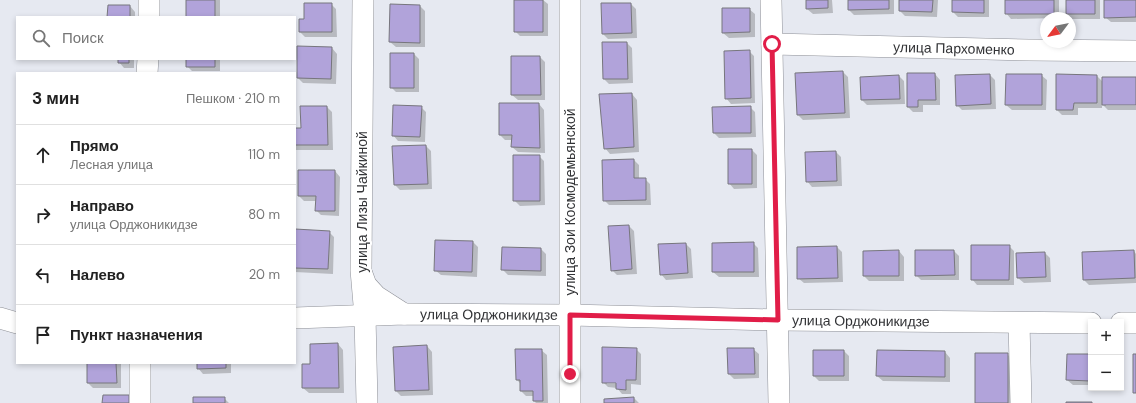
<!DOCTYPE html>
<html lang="ru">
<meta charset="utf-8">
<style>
:root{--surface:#fff;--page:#f2f2f2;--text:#222;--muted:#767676;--line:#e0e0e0}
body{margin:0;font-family:"DM Sans",sans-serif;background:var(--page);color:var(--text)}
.controls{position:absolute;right:12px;bottom:12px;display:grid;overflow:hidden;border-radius:0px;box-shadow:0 2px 6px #0003}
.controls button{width:36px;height:36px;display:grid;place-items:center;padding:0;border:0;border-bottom:1px solid var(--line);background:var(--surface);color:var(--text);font:20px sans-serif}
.compass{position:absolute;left:1040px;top:12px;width:36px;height:36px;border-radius:50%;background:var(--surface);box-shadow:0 2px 6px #0003;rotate:238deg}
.stop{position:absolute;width:12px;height:12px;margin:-9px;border:3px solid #e11d48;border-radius:50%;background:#fff}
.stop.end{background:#e11d48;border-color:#fff;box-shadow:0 1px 4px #0008}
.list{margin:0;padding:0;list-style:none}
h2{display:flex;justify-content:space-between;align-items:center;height:52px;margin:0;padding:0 16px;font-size:17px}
h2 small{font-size:13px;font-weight:400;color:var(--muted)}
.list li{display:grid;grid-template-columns:26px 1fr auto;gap:12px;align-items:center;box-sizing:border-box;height:60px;padding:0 16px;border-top:1px solid var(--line)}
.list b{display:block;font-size:15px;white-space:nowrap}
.list p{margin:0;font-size:13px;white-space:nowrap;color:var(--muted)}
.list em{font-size:13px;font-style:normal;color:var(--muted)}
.icon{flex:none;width:22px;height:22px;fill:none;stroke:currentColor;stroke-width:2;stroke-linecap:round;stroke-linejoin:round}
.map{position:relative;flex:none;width:1136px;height:403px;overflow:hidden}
.search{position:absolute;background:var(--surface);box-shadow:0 2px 6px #0003;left:16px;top:16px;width:280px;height:44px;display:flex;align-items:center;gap:10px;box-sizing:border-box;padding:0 14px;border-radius:0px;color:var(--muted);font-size:15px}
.panel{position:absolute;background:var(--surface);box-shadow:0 2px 6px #0003;left:16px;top:72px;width:280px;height:292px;border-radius:0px}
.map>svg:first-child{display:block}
</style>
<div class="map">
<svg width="1136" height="403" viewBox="0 0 1136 403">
<rect width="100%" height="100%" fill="#e6e9f1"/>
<path fill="#0003" fill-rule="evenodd" d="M187,0H220V17H187Z
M515,0H543L548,4V36H520L515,31Z
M807,0H832L833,13L813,14L807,9Z
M849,0H894V14L854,15L849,10Z
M900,0H938L937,17L905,16L900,11Z
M953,0H989V17H958L953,12Z
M1006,0H1059V18L1011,19L1006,13Z
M1067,0H1100V19H1072L1067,13Z
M1105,0H1136V22H1111L1105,17Z
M331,4L336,9L337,37H305L300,32L305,20Z
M631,4L636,9L637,38L608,39L603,34Z
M109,6H130L135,12V17H108Z
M420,6L425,11V47H396L390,42Z
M749,9L755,14V37L729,38L723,33Z
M627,43L632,48L633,83L609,84L604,79Z
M332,48L337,54L336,84L303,83L298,78Z
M749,51L754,56L755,103L731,104L726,98Z
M414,54L419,59V92H396L391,87Z
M540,57L545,62V100H518L512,95Z
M119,59H134V68H124L119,62Z
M187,59H220V71H192L187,66Z
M843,72L848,77L850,118L803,120L798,115Z
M935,74L940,80V105H923V112H913L908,107Z
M990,75L995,80L996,109L962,110L957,105Z
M1041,75L1047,80L1046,110H1012L1006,105Z
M1057,75L1097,76L1103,82L1136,78V104H1106V106H1136V110H1108L1102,104V108H1078V115H1062L1057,110Z
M899,76L904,81L905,104L867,105L862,100Z
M632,94L637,100L639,152L610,154L605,148Z
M500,104H539L544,110L545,153L518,152L512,147L513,140H505L500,135Z
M327,107L332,112L333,150H295V129H302Z
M421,107L426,112L425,142L398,141L393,135Z
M750,107L755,112L756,137L719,138L714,133L713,108Z
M426,146L431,151L432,189L400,190L395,185Z
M752,150L757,155V188L734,189L729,183Z
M836,152L841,157L842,186L812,187L807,181Z
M539,156L544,161L545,205L520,206L514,200Z
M634,160L639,165V179H645L650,184L651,205H609L604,200Z
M335,171L340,177L339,216L321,215L316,210V201H304L299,196Z
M629,226L634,231L637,274L617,275L612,270Z
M295,230L329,232L334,237L333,274L295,272Z
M473,242L478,247L477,277L441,275L435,270Z
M753,243L758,248L759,277H719L713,272V244Z
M686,244L691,249L693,278L666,280L661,274L659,245Z
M1009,246L1014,251V285H977L972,279Z
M837,247L842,252L843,282L804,283L798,278Z
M541,249L546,254V276L508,275L502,269Z
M899,251L904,257V281H869L864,276Z
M954,251L959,256V280H921L916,275Z
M1134,251L1136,254V283L1089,285L1084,280Z
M1045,253L1050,258L1051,282L1024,283L1018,278Z
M338,344L343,350L344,393H309L303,388L311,365Z
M427,346L432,352L433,395L401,396L396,391Z
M636,349L641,354V385L631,384V394H622L617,388L608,387L603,382ZM607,382H621V384H607Z
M753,349L759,354V378L734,379L729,374Z
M541,350L547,355L548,403H536L534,401V396H526L521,391V384L517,380Z
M844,351L849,356V381H819L814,376Z
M945,352L950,358V382L883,381L877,376Z
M1007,354L1013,360V403H976Z
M1089,355L1091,357V385H1073L1067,380Z
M88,363H121V388H93L88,383Z
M198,363H231V373L203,374L198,368Z
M224,398L229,403H194Z
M634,398L639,403H605Z"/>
<path fill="#b1a3da" stroke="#77767d" d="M186,0H215V17H186Z
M514,0H543V32H514Z
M806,0H828V8L806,9Z
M848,0H889V9L848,10Z
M899,0H933L932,12L899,11Z
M952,0H984V13L952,12Z
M1005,0H1054V14H1005Z
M1066,0H1095V14H1066Z
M1104,0H1136V17L1104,18Z
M304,3H332V32H299V19H304Z
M601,3H631L632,33L602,34Z
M390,4L420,5V43L389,42Z
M108,5H130V17H107Z
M722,8H750V32L722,33Z
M602,42H627L628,79H603Z
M297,46L332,47L331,79L297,78Z
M750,50L751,98L725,99L724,51Z
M390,53H414V88H390Z
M511,56H540L541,95H511Z
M118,59H129V63H118Z
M186,59H215V67H186Z
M843,71L845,113L797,115L795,73Z
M907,73H935L936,100H918V107H907Z
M990,74L991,104L956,106L955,75Z
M1006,74H1042V105H1005Z
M1056,74L1097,75V103H1074L1073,110H1056Z
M899,75L900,99L861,100L860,77Z
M1102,77H1136V105H1102Z
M632,93L634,147L604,149L599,94Z
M499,103H539L540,148L511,147L512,135H499Z
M393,105L422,106L420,137L392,136Z
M300,106H327L328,145H295V128H301Z
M751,106V133H713L712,107Z
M426,145L428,184L394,185L392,146Z
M728,149H752V184H728Z
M836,151L837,181L806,182L805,152Z
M513,155H540V201H513Z
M634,159V178H646V200L603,201L602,160Z
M298,170H335V211H315L316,196H298Z
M629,225L632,269L611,271L608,226Z
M295,229L330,231L328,269L295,268Z
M435,240L473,241L472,272L434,271Z
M754,242V272H712V243Z
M686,243L688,273L660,275L658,244Z
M971,245H1010L1009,280H971Z
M837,246L838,278L797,279V247Z
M502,247L541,248V271L501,270Z
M899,250V276H863V251Z
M915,250H954L955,275L915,276Z
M1134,250L1135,278L1083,280L1082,252Z
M1045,252L1046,277L1017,278L1016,253Z
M338,343L339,388H302V364H310V344Z
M427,345L429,390L395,391L393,347Z
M602,347L637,348L636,380H626V390L616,389V383H602Z
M727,348H754L755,374H728Z
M515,349H542L543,401H533V391H520V380H516Z
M813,350H844V376H813Z
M877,350L945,351V377L876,376Z
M975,353H1008V403H975Z
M1067,354H1090V381L1066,380Z
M1133,354H1136V393H1133Z
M87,363H116L117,383H87Z
M197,363H226V368L197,369Z
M103,395H129V403H102Z
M193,397H225V403H193Z
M634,397V403H604V399Z
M1066,402H1092V403H1066Z"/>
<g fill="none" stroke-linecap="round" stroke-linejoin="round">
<defs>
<g id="minor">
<path d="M363,0L361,270L365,316L367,403"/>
<path d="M570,0V403"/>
<path d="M771,0L779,403"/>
<path d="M149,17V0"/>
<path id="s1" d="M772,44L1029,50L1136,51"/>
<path d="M147,73L148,59"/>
<path d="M362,274L366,285L376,296L404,314"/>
<path d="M0,318L17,323"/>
<path id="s2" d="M295,318L404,314L570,315L778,320L1091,323"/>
<path d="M1019,323L1021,403"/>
<path d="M1121,323H1136"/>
<path d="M140,363V403"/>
</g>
</defs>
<use href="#minor" stroke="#8e9097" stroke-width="22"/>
<use href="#minor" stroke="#fff" stroke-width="21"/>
</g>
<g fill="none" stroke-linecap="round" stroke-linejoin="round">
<path stroke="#e11d48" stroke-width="5" d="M570,374V315L778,320L772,44"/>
</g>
<g text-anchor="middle" stroke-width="4" stroke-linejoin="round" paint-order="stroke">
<g font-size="14" fill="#323336" stroke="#fff">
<text dy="5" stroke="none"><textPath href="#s1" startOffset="182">улица Пархоменко</textPath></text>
<text transform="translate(362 202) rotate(-90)" y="5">улица Лизы Чайкиной</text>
<text transform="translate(570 202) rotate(-90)" y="5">улица Зои Космодемьянской</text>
<text dy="5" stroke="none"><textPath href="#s2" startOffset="194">улица Орджоникидзе</textPath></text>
<text dy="5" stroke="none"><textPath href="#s2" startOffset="566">улица Орджоникидзе</textPath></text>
</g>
</g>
</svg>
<div class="controls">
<button>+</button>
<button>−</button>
</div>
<svg class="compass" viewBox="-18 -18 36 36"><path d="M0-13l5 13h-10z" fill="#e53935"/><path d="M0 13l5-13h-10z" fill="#767676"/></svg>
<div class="stop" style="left:772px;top:44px"></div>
<div class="stop end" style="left:570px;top:374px"></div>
<div class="search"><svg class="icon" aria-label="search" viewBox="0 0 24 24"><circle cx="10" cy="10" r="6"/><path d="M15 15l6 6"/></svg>Поиск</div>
<section class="panel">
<h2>3 мин<small>Пешком · 210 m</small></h2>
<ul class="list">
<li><svg class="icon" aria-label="ahead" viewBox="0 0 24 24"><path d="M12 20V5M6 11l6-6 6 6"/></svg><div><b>Прямо</b><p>Лесная улица</p></div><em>110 m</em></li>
<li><svg class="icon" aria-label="right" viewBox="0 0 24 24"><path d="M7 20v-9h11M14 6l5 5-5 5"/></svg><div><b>Направо</b><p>улица Орджоникидзе</p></div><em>80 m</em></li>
<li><svg class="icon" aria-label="left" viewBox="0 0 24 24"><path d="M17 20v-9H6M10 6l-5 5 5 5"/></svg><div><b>Налево</b></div><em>20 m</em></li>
<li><svg class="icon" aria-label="arrive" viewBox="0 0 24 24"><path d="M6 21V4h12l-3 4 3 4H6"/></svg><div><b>Пункт назначения</b></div></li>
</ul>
</section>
</div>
